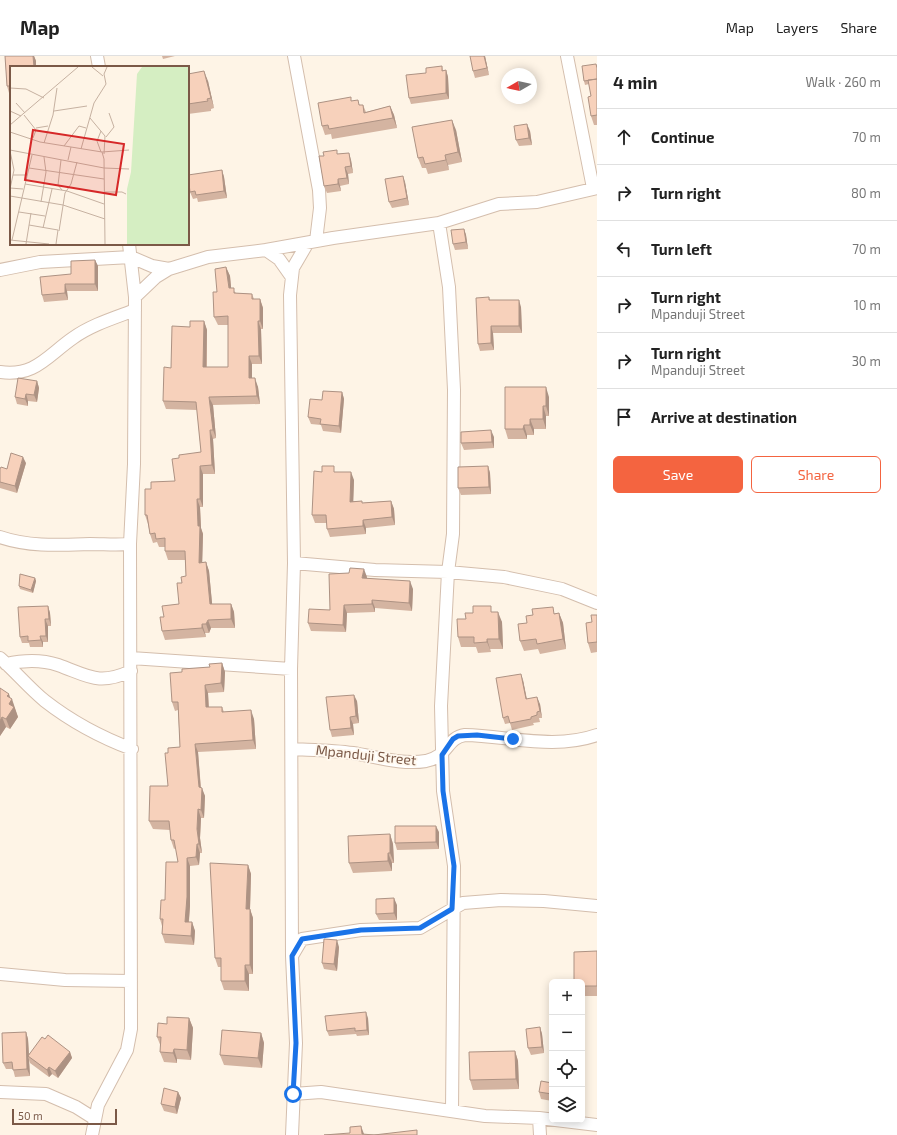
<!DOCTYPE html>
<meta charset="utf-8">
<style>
:root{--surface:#fff;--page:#f6f6f6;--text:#222;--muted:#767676;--line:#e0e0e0;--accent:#f46440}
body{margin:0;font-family:"Exo 2",sans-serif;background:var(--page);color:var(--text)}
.controls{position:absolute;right:12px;bottom:12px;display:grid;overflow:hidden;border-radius:6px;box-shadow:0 2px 10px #0003}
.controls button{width:36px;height:36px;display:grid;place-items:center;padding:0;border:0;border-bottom:1px solid var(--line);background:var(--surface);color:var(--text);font:20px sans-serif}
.compass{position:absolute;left:501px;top:12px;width:36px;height:36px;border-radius:50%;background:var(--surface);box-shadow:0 2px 10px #0003;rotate:261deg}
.scale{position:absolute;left:12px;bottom:10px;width:105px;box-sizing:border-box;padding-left:4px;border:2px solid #7b5947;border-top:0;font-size:11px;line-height:14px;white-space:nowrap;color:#7b5947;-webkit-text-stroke:3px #fff8ee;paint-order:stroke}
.stop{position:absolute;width:12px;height:12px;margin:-9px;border:3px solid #1a73e8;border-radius:50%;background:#fff}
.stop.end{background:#1a73e8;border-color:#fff;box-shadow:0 1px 4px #0008}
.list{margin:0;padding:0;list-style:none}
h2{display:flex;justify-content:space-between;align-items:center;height:52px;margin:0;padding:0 16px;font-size:17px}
h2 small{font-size:13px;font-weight:400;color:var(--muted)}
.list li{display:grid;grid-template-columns:26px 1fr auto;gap:12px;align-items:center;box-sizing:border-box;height:56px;padding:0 16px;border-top:1px solid var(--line)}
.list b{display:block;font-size:15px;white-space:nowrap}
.list p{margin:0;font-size:13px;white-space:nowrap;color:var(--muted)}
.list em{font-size:13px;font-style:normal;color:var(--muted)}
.actions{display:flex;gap:8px;padding:12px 16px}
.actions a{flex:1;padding:9px 0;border:1px solid var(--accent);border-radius:6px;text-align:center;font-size:14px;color:var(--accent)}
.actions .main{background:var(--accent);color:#fff}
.icon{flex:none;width:22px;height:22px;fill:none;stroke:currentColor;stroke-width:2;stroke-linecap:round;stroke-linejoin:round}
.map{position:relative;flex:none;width:597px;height:1079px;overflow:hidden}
header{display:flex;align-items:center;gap:24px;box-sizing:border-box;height:56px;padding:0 20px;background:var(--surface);border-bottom:1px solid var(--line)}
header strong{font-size:19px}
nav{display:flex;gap:22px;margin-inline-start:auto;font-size:14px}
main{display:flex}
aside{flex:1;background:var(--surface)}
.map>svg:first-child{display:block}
</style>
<header>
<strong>Map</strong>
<nav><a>Map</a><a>Layers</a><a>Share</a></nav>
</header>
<main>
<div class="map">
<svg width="597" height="1079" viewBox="0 0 597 1079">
<rect width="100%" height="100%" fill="#fef4e6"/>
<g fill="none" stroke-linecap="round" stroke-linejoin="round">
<defs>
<path id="street" d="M97,0L99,11
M294,0L319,134L320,152L316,185
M567,0L593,132
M439,167L449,231L454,334L453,478L448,516L441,650L443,735L454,810L452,1055
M266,194L279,203L291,220
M0,214L40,206L131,201L152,210L169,213
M135,241L156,221L169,213L208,201L266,194L333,182L439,167L499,148L537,146L597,132
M0,316C35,321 47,300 73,282C91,269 114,262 135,254
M0,481C29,491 60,489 90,488C104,488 116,489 130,488
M294,507L375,514L448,516L504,521L562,533L597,547
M0,602C16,616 29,632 45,645C72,666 100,681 132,693
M131,602L291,613
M6,608C24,604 40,603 58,609C89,620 98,630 131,615
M292,693C312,694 333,694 353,697C377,701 402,709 426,705C449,700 446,682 465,679C508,680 555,694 597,679
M292,900L302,883L361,874L420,872L463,847L501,844L544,845L597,850
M0,918L65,924L131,925
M0,1036L46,1038L76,1051L95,1063
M293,1038L321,1036L485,1060L539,1062L597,1069
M539,1062L540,1079
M92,1079L98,1049L127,994L131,973L130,488L134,408L135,241L129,188
M292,1079L296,987L292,900L291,613L294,507L290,239L293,212L307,188"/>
</defs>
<use href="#street" stroke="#d4bead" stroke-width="14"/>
<use href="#street" stroke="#fff" stroke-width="12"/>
</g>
<path fill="#d4b4a1" d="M5,0H34L36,5V11H11V37H9L7,30Z
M162,0H175L163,3Z
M485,0L489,19L475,22L473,15Z
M596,8L597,10V69H594L591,60V40L589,28L585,29L584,25Z
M442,10L443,15L446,14L448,21L449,43L411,48L409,42L426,17Z
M188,18L208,25L214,52L211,53V55L188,58Z
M352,45L360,49H363L366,56L390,50L394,59L397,72L332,83L331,78L325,79L322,70Z
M456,74L462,106L448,109L449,114L428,118L426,112H422L418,102Z
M530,75L532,89L519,90L516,84Z
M338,98L351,104L353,117L348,118L349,128L340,130L341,135L327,137L324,130Z
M222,114L224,121L227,142L198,146L197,142L193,143L190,136Z
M405,126L409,149L392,152L389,146Z
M464,173L466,179L468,193L455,194L453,188Z
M95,204L98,210V235H67L68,244L44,246L42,239L71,218Z
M226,211L230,220L231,232L236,237L252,238L254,243H260L263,252V273H261L262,308H252V322L258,331L260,348L213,349L216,382L213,383L215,418H203V451H200L201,472L203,478L202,506H206L209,515L212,548H231L234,556L235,572H211L209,577H205L206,581L165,584L162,575L164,561L179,548L182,527L186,520L185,504H168L165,495V491H159L157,486L153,487L150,478L148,468L145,459L151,433L175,425L179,402L201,396L197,354L166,353L163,345L171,312L190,271L204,265L207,274V311H228V269H218L214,261L217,236Z
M489,241L490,244L521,251L522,277H493L494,294L480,295L478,288Z
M37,325L39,332L37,346L28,345V350L17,348L15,341Z
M342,336L344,343L341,377L323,375L321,369L311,368L308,361Z
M549,341V360H546V373H534V379H527V383H508L505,373Z
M494,381V392L464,394L461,387Z
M26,407L17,437L0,432V413H7Z
M488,410L490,417L491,438L461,439L458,432Z
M322,416H336L354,424L353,445H362V447L391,445L394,453L395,469L366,472V478L330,481L327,473V467H315L312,459Z
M367,521V522L413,533L412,555L375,552V556L347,557L346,576L311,575L308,567L330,554Z
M35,522L36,525L33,537L20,533L19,530Z
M48,550L50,557L51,570H48V586H43V591H30L29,587H22L20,581Z
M493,556L502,566L503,593H490L491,596L478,597L476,591H461L458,581L466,563Z
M556,557H559L563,567L566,593L540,598L538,593L524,595L520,585L527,567Z
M597,559V596L591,597L588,587L592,566Z
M222,607L225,616L224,636L208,637L209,651H222L224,656L254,663L256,693L198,696L201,732L205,740L204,762H201L200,782L202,797H200L199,809L190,810V850L189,866H192L195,875L194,889L165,887L162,878V870L160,863L165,844L178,806L176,792L174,793L171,784L170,774L153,773L149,765L168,730V697L180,691L178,654L175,655L172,646L182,616L210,611Z
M523,624L527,643L540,648L542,662H539L540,666L533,667L534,669L512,674L510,667L505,668L503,662Z
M0,632L11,643L15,653L18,661L10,673L6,671L0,680Z
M357,645L359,667L353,668L354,679L332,681L330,674Z
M439,776V793L397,794L395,787Z
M390,778L393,788L394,807H392V815L353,817L349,807Z
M248,809L251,818L250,853L253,862V918H249V935L224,934L221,925V911H218L215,902Z
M397,849V864H379L376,858Z
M339,891L337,915L324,913L322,907Z
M597,895V940H582V926Z
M189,962L193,972L191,1004L177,1003V1007L164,1006L160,996L161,991L157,981L167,968Z
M368,962L369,979L357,980L356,978L329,980L327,975Z
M540,971L542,978L544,997L531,999L528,992Z
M26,976L28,983L29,998L45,983L70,996L72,1002L58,1022L52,1018L49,1021L30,1007L29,1004L30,1020L15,1021L13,1013H6L3,1007Z
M261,977L264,987L262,1012L224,1009L220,999Z
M515,995L518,1005L519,1033L473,1034L470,1024Z
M552,1027V1045L541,1043L539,1036Z
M178,1036L181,1042L177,1058L164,1055L161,1048Z"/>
<path fill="#ad9283" d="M33,0H34L36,5V11H34Z
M484,0H485L489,19L487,12Z
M446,14L448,21L449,43L446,37Z
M204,15L208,25L214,52L211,42Z
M390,50L394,59L397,72L393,62Z
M452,64L456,74L462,106L458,96Z
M527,68L530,75L532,89L529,82Z
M349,97L351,104L353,117L351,110Z
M445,99L448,109L449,114L446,104Z
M345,111L348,118L349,128L347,122Z
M222,114L224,121L227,142L224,135Z
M403,120L405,126L409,149L407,142Z
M338,123L340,130L341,135L338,128Z
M464,173L466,179L468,193L466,186Z
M95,204L98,210V235L95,228Z
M226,211L230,220L232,241L229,232Z
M65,228L67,235L68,244L65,237Z
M260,243L263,252V273L260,265Z
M519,244L521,251L522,277L519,270Z
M204,265L207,274L206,320L203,311Z
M258,265L261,273L262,308L259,300Z
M491,270L493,277L494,294L491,287Z
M249,300L252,308V331L249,322Z
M255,322L258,331L260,348L257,340Z
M37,325L39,332L37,346L34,339Z
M546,331L549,341V360L546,350Z
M342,336L344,343L341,377L339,370Z
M26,338L28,345V350L25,343Z
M209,341L213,349L216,382L213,374Z
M543,350L546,360V373L543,363Z
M530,363L534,373V379L530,369Z
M524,369L527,379V383L523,373Z
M210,374L213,383L215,418L212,409Z
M491,374L494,381V392L492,386Z
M23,401L26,407L17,437L15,430Z
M200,410L203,418V451L200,443Z
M488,410L490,417L491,438L489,431Z
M351,416L354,424L353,454L350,446Z
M197,443L200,451L201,472L203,478L202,515L199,507Z
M391,445L394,453L395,469L392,461Z
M363,464L366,472V478L363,470Z
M206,506L209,515L213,557L210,548Z
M364,513L367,521L365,530L362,522Z
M35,522L36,525L33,537L31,534Z
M410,525L413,533L412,555L409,547Z
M372,544L375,552V556L372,548Z
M231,548L234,556L235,572L231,563Z
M344,549L347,557L346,576L343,569Z
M48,550L50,557L51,570L49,563Z
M498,556L502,566L503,593L499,583Z
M559,557L563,567L566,593L563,583Z
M45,563L48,570V586L46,580Z
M208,564L211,572L209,577L206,568Z
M202,568L205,577L206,581L202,572Z
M40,580L43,586V591L41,584Z
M487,583L490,593L491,596L487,586Z
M222,607L225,616L224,636L221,627Z
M521,618L523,624L528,650L526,643Z
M205,629L208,637L209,660L206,651Z
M9,638L11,644L12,643L18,661L10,673L6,663L9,648L7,640Z
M354,639L357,645L359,667L356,660Z
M537,641L540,648L542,662L540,655Z
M251,654L254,663L256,693L253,684Z
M2,661L6,671L0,680V665Z
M350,661L353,668L354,679L351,672Z
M195,688L198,696L201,736L202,732L205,740L204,762L201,754Z
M198,753L201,762L200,782L202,797L199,788L197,773Z
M436,770L439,776V793L436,786Z
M390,778L393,788L394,807L390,797Z
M197,788L200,797L199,809L196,801Z
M388,797L392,807V815L388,805Z
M187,802L190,810V850L188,874L185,866Z
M248,809L251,818L250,853L253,862V918L250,909L246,853Z
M394,842L397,849V864L394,857Z
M192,866L195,875L194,889L191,880Z
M337,884L339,891L337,915L334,908Z
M245,909L249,918V935L245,925Z
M366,956L368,962L369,979L367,974Z
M189,962L193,972L191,1004L187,994Z
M540,971L542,978L544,997L542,991Z
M26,976L28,983L29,1001L28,1000L29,1004L30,1020L27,1013Z
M261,977L264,987L262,1012L258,1002Z
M174,993L177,1003V1007L173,997Z
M515,995L518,1005L519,1033L516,1023Z
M70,996L72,1002L58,1022L55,1015Z
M49,1011L52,1018L49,1021L47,1014Z
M178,1036L181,1042L177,1058L175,1051Z
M361,1070L364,1078V1079H362Z"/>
<path fill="#f7d1bb" stroke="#ad9283" d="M5,0H33L34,11H11V30H7Z
M470,0H484L487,12L473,15Z
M596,8L597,12V23L584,25L582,10Z
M442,10V15L446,14V37L409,42L406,19L426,17V12Z
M204,15L211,42L207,43L208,45L188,48V18Z
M597,23V59L591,60L588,41L591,40L588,24Z
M351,41V45L358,44L359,49H363L364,57L390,50L393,62L329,73L328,69L322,70L318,47Z
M452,64L458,96L445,99L446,104L425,108L423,101L418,102L412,71Z
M527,68L529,82L516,84L514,70Z
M337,94V98L349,97L351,110L345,111L347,122L338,123V128L324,130L319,100H324L323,96Z
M222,114L224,135L196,139L195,135L190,136L188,119Z
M403,120L407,142L389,146L385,123Z
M464,173L466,186L453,188L451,174Z
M95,204V228H65V237L42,239L40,221L71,218V205Z
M226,211L229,232H234V237L252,238V243H260V265H258L259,300H249V322H255L257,340L209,341L213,374H210L212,409L200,410V443H197L198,470H200L199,507L206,506L210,548H231V563L208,564L206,568H202V572L162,575L160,561H164L162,550L179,548L177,527H182L181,521L186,520L185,495H165V482L156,483L155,477L150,478L147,459H145V433H151V426L175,425L172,403L179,402V399L201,396L196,346L163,345L164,311L171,312L172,270L190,271V265H204L203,311H228V260L214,261L213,236H217L215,213Z
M489,241V244H519V270H491V287L478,288L476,242Z
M18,322L37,325L34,339L26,338L25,343L15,341Z
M505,331H546V350H543V363H530V369H524L523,373H505Z
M323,335L342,336L339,370L320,368L321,363L308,361L310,343L322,344Z
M491,374L492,386L461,387V376Z
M11,397L23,401L15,430L0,426V413L1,411L7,413Z
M322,410H334V416H351L350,446L362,445V447L391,445L392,461L363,464V470L327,473L326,459H312L314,415L322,416Z
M488,410L489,431L458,432V411Z
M350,512L364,513L362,522L410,525L409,547L372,544V548L344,549L343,569L308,567L309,553L330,554L329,518L349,517Z
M20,518L35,522L31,534L19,530Z
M48,550L49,563H45L46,580H40L41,584L28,585V580L20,581L18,551Z
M473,550H491V556H498L499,583H487V586L474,587V581H458L457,563H466L465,557H473Z
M553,551L554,558L559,557L563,583L537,588L536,583L520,585L518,568L527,567L526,560L533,559L532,553Z
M591,559H597V586L588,587L586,567L592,566Z
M222,607L221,627L205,629L206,651H222V656L251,654L253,684L195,688L199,731L202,732L201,754L198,753L197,773L199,788H197L196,801L187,802V841L185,866H192L191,880L162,878L163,863H160L161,844H165L166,806H178L174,784H171L169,765H149L150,730H168L165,697H168V692L180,691L178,646H172L170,617L182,616V613L210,611L209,608Z
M521,618L526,643L537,641L540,655L537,656V659L531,661V663L510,667L508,660L503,662L496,622Z
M0,632L9,638L7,640L12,643L9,648L14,651L6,663L2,661L0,665Z
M354,639L356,660L350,661L351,672L330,674L326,641Z
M395,770H436V786L395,787Z
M390,778V797H388V805L349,807L348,780Z
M210,807L248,809L246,853H250V909H245V925H221V902H215Z
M394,842V857L376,858V843Z
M324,883L337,884L334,908L322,907Z
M597,895V930H582V926H574V896Z
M366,956L367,974L355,975V972L327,975L325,960Z
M167,961L189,962L187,994L174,993L173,997L160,996L161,981H157L158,967L167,968Z
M540,971L542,991L528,992L526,973Z
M222,974L261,977L258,1002L220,999Z
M26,976L27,1013L13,1014L12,1006L3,1007L2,977Z
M48,979L70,996L55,1015L49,1011L47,1014L28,1000L42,981L45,983Z
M515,995L516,1023L470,1024L469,996Z
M541,1025L552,1027V1038L539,1036Z
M164,1032L178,1036L175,1051L161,1048Z
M361,1070L362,1078L374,1079H324L350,1077V1071Z
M417,1074V1079H374Z"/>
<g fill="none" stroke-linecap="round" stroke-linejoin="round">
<path stroke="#1a73e8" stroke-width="5" d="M293,1038L296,987L292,900L302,883L361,874L420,872L452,853L454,810L443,735L442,699L453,683L458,680L477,679L513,683"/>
</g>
<g text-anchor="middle" stroke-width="3.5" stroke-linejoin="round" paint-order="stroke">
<g font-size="14" fill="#7b5947" stroke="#fff8ee">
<text transform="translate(366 699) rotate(6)" y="5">Mpanduji Street</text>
</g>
</g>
<g transform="translate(10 10)">
<rect width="179" height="179" fill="#fef4e6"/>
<path d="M132,1H179V178H117V123L121,106L127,8Z" fill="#d5eec2"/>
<path fill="none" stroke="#c6b1a1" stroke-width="1" d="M82,1L93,10M0,22L16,23L34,32M6,37L15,47M0,45L11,50M44,45L77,40M14,49L26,64L23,72M80,52L95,70L94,88M0,59L68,1M26,62L38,60M0,66L30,76L92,86L119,84M96,71L104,61L99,47M34,77L43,49L47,22M54,80L69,60L76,62M71,83L84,37L96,18L94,8L97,1M0,84L94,102M91,86L87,75L91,65M92,86L94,93L95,178M51,94L48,119L52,124M58,94L61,81M19,102L94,113M94,102L119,103M3,109H17M15,118L57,125L94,138M0,122L13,123M0,123L4,104L0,85M95,126H112L116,128M0,130L53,139L95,153M31,136L36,106L34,91M9,146L35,150M19,159L48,164L46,178M33,162L42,123M49,165L55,127L61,118L67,96M0,174L39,178M2,174L22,89M16,178L21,147"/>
<path fill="#d62828" fill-opacity="0.15" stroke="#d62828" stroke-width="2" d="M23,64L114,78L106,129L15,114Z"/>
<rect width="179" height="179" fill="none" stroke="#7b5947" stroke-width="2"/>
</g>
</svg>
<div class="controls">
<button>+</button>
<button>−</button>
<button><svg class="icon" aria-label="locate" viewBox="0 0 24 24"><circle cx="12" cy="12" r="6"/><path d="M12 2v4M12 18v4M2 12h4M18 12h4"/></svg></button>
<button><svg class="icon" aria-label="layers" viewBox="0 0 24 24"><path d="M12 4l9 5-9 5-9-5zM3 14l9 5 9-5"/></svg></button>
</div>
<svg class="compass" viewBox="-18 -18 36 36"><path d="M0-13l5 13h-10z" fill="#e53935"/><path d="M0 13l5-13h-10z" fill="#767676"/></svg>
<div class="scale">50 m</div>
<div class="stop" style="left:293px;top:1038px"></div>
<div class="stop end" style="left:513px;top:683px"></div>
</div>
<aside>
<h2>4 min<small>Walk · 260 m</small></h2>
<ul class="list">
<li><svg class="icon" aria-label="ahead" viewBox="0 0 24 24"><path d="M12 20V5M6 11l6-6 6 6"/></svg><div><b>Continue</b></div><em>70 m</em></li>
<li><svg class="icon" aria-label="right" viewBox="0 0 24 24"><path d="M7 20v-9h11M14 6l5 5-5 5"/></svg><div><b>Turn right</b></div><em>80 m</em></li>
<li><svg class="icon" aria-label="left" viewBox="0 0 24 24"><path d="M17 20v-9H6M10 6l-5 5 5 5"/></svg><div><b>Turn left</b></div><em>70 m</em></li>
<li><svg class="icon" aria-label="right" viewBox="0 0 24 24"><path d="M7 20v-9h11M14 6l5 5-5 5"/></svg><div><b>Turn right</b><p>Mpanduji Street</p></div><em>10 m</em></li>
<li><svg class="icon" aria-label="right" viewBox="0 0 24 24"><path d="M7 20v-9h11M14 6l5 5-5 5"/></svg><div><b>Turn right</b><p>Mpanduji Street</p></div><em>30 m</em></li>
<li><svg class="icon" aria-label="arrive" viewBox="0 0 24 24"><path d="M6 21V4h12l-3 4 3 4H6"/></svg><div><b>Arrive at destination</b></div></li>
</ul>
<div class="actions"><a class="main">Save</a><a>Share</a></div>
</aside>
</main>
